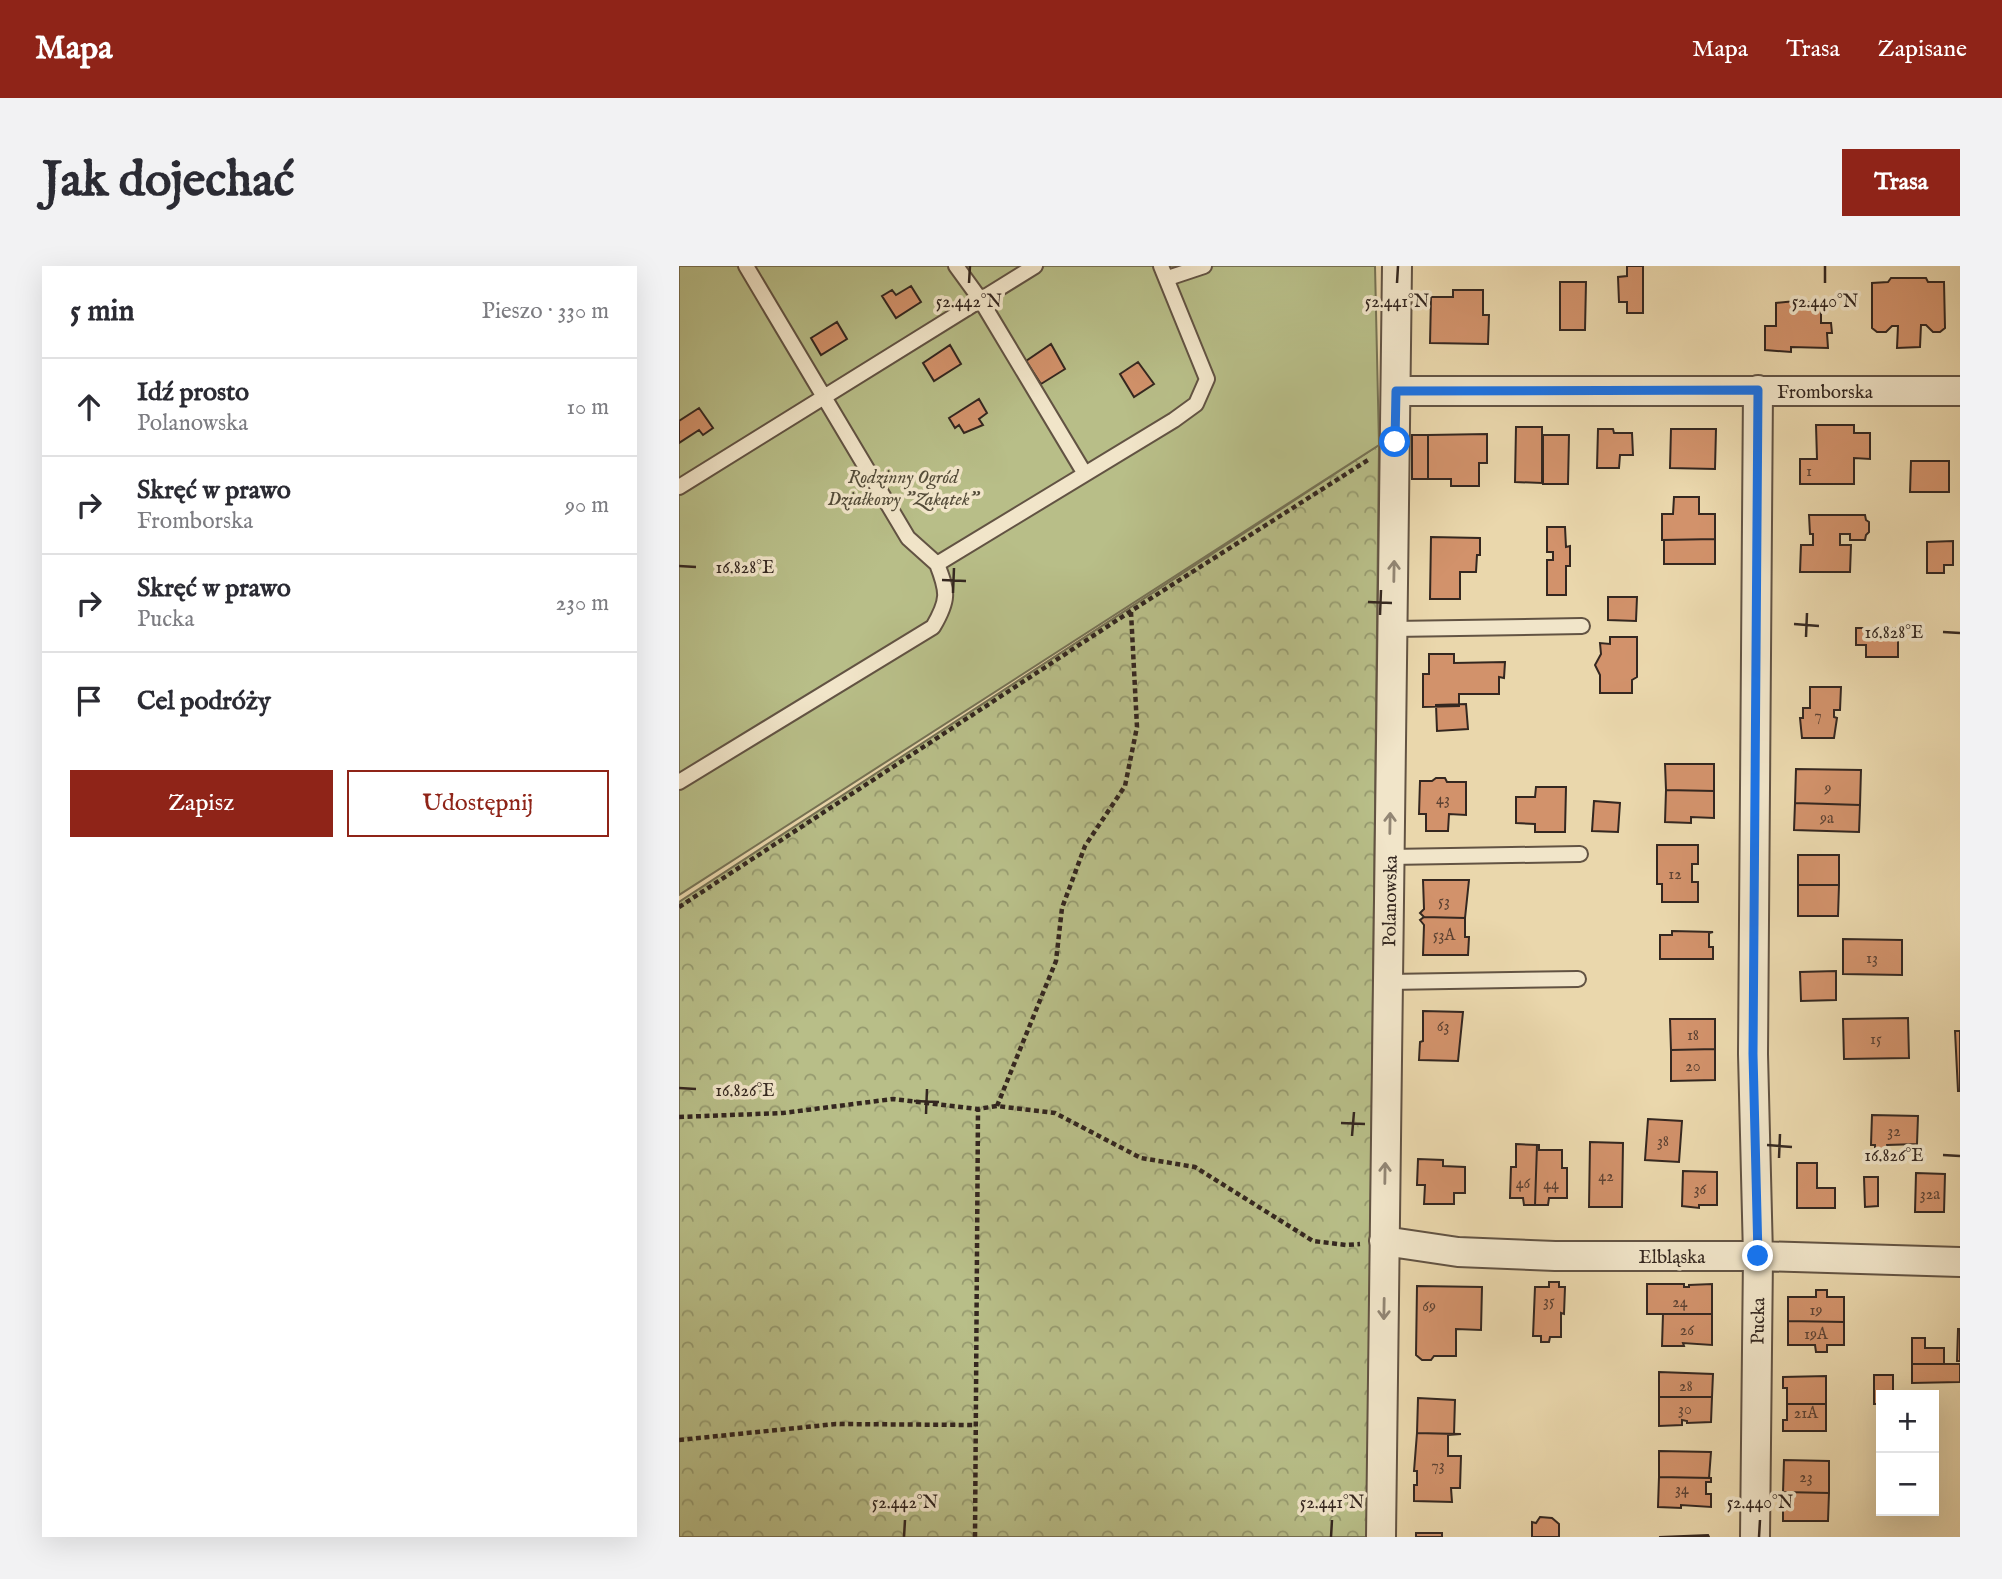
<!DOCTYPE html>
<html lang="pl">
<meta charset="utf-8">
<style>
:root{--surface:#fff;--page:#f2f2f3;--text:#2b2b33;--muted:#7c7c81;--line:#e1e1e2;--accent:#8f2418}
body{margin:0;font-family:"IM FELL English",serif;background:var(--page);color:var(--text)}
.controls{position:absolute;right:21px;bottom:21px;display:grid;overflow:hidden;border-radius:0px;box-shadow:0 7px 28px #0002}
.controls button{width:63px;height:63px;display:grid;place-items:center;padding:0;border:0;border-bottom:2px solid var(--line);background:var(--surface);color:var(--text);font:35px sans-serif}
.stop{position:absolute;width:21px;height:21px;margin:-16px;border:5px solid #1a73e8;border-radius:50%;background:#fff}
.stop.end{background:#1a73e8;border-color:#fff;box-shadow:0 2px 7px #0008}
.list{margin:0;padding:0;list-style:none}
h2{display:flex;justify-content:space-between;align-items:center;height:91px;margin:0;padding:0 28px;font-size:30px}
h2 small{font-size:23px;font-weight:400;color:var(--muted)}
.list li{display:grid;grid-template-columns:46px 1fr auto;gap:21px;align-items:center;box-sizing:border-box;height:98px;padding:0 28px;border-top:2px solid var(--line)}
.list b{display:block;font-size:26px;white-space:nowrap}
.list p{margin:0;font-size:23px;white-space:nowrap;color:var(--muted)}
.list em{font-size:23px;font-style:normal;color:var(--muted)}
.actions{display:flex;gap:14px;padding:21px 28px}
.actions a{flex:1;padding:16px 0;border:2px solid var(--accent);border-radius:0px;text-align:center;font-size:24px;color:var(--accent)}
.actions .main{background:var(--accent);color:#fff}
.icon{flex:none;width:38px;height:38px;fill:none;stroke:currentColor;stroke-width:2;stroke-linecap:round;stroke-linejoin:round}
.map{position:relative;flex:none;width:1281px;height:1271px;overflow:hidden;border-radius:0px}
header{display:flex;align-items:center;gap:42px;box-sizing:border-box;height:98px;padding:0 35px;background:var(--accent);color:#fff}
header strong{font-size:33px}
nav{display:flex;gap:38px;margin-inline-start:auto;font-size:24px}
.intro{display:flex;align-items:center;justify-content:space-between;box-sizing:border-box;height:168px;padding:0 42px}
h1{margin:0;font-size:49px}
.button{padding:18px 32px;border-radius:0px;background:var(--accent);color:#fff;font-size:24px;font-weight:700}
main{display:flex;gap:42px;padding:0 42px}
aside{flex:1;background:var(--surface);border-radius:0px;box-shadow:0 7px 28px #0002}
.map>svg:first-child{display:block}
</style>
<header>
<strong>Mapa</strong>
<nav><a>Mapa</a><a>Trasa</a><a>Zapisane</a></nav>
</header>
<div class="intro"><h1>Jak dojechać</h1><a class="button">Trasa</a></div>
<main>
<aside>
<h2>5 min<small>Pieszo · 330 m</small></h2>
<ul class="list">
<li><svg class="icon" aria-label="ahead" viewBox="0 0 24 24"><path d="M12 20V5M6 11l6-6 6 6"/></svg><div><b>Idź prosto</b><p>Polanowska</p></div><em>10 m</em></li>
<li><svg class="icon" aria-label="right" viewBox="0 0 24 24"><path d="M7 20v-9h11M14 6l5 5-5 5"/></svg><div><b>Skręć w prawo</b><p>Fromborska</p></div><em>90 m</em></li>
<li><svg class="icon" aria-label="right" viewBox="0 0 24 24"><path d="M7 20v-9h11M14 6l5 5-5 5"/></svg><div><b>Skręć w prawo</b><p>Pucka</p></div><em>230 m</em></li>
<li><svg class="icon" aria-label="arrive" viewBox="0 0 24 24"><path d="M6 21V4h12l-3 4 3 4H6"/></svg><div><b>Cel podróży</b></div></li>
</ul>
<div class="actions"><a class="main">Zapisz</a><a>Udostępnij</a></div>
</aside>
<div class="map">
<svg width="1281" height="1271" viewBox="0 0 1281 1271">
<defs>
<pattern id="forest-crowns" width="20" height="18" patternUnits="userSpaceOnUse" patternTransform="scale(1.75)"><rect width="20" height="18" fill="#b8be88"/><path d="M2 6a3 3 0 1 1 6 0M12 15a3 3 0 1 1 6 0" fill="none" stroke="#969a6f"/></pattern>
</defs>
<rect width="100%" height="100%" fill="#ead7ac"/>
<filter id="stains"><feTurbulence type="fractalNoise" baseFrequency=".00286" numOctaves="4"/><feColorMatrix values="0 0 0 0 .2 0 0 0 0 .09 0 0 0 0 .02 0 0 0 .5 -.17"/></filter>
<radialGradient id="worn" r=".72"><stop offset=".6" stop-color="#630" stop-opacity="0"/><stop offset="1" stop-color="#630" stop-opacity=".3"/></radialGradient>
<path fill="url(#forest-crowns)" stroke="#767254" stroke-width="2" d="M700,179L688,1271H0V636Z"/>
<path fill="#b8be88" stroke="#767254" stroke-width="2" d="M0,0H696L700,179L0,629Z"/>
<path fill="#d2926b" stroke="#342720" stroke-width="2" d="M948,0H964V47H948V36H940L939,11L948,10Z
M1212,12H1247L1249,16H1265L1266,62L1261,66H1254L1247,59H1242L1241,81L1218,82L1219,60H1213L1207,66H1198L1193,62V17L1209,16Z
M881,16H907L906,64H881Z
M232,20L242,36L217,52L203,30L213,24L217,29Z
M774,24H804V49H810L809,78L751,77L752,31H774Z
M1117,35L1142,37V57H1152L1153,67H1148L1149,82L1112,81V86L1086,84V60H1097V37Z
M158,56L168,73L142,89L132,72Z
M372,78L386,103L362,118L347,95Z
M271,79L282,98L255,115L244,97Z
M459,96L475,118L455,131L441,108Z
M300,133L308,147L300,153L304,159L285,167L280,159L276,162L270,152Z
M20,142L34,162L24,169L20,164L0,177V155Z
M1137,159H1175V167H1191V193L1175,192V218H1121V193H1138Z
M837,161H863V217L836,216Z
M919,163H934L935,167H953L954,189H941L940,202H918Z
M992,163H1037L1036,203L991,202Z
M808,168V197H800V220H772V213H749V169Z
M733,169H749V213H733Z
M864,169H890L889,218H864Z
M1232,195H1270V226H1231Z
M995,231H1020V248H1036V273L983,274V248H994Z
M1130,249H1186L1187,254L1190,256V266L1187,269L1186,274H1171V268H1161V279H1172L1171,306H1121L1122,279H1134V268H1131Z
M868,261H886L887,281L891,280V300H887V329H868V294H874V286H868Z
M752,271L801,272V289H798L797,306H781V333H751Z
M1036,273V298H985V274Z
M1274,275V299H1265V307H1248V276Z
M929,331H958L957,355L929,354Z
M1177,362H1219V391H1187V379H1177Z
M931,371H958V411L953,414V427H921V409L916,399L922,388L921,377L931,378Z
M750,388H775V397L826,396L825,412L820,411V428H780V440L744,441V408H750Z
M1131,421H1162L1161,444H1155V451L1158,452L1155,472H1123L1121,452H1124V442H1131Z
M787,438L789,463L758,465L757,439Z
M986,498H1035V525L987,524Z
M1117,503L1182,504L1181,539L1116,537Z
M757,512H766L768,516H787V549L770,548L769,565H747V548H740L741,515H753Z
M857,521H887L886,566H856V558L837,557V531H856Z
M987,524L1035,525V552L1012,551V557L986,556Z
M915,535L941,537L939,566L913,565Z
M1116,537L1181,539L1180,566L1115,564Z
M978,579H1019V598H1013V616H1019V636H983V618H978Z
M1119,589H1160V619H1119Z
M744,614H790L786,652L745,651L741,647L745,643Z
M1119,619H1160L1159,650H1119Z
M745,651L786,652V671H790L789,689H744L745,659L741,654Z
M993,665L1034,666L1030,667V681H1034V693H981V669H993Z
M1164,673L1223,674V709L1164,708Z
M1157,705V734L1122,735L1121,706Z
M744,745L784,746L779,795L740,794L741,776L744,775Z
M1229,752L1230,792L1165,793L1164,753Z
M991,753H1036V783L992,784Z
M1276,765H1281V825H1279Z
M1036,783V814L992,815V784Z
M1193,849L1239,850L1238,878L1208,879L1207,886L1196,885V879H1192Z
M969,853L1003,855L1000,896L966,894Z
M911,876L944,877L943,941H910Z
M837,878L858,879L856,939H845L844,932H831L832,901H837Z
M858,879H860V884H883V902H888V932H870L869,939H856Z
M739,893L764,894V900L786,901V927H775V938H745L746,919H738Z
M1118,897H1138V922H1156V942H1118Z
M1004,905L1038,906V939H1020V942L1003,940Z
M1237,907L1266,908L1265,946H1236Z
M1185,911H1199V940L1186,941Z
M870,1016H880V1021H886L885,1048L882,1047V1071H871L870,1076H862V1070H854L856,1021H870Z
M968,1018H1005V1021H1010V1019L1033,1018V1048H968Z
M738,1020L803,1021L802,1064L777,1063V1090H755L752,1094H743L737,1089Z
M1137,1024H1148V1031H1165V1056L1109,1055V1031H1137Z
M984,1048H1033V1079L1004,1077L1005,1080H983Z
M1109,1055L1165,1056V1079H1148V1086H1137L1136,1079H1109Z
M1279,1063H1281V1095H1278Z
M1233,1072H1246V1082H1265V1098H1233Z
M1233,1098H1281V1116L1233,1117Z
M980,1106L1034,1108L1033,1131H980Z
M1195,1109H1214V1129H1202V1138H1195Z
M1147,1110V1138H1108V1122H1104V1111Z
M980,1131H1033L1032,1156L1008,1157V1155L1003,1154V1159L980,1160Z
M739,1132L776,1134L775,1168L738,1167Z
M1108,1138H1147V1165H1104V1154H1108Z
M738,1167L782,1168L769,1169V1190H782L781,1222H772L773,1236L735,1235V1219H738V1205H735Z
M980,1185L1032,1186L1030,1212L980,1211Z
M1105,1194L1150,1195V1227L1104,1226Z
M980,1211L1032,1212V1216H1027V1228H1032V1241L1002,1239V1242L979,1241Z
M1104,1226L1150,1227L1149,1255H1104Z
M861,1251L873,1252L880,1258V1271H853V1256L857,1257Z
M737,1267H763V1271H737Z
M1029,1269L1030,1271H980Z"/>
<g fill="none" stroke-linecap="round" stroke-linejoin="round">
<defs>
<path id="lane" d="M67,0L229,272L258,298
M277,0L301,33L406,208
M489,12L525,0
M0,221L356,0
M714,363L903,360
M0,516L254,361C270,334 269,326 258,298L495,154L517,138L528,113L482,0
M711,591L901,588
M709,716L899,713"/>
<path id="street" d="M717,125H1281
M705,975L779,986L876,990H1079L1281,996
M702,1271L718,0
M1076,1271L1079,990L1074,788L1079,124"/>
</defs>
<use href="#lane" stroke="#625343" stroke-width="18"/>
<use href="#street" stroke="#625343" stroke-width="32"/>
<path stroke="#342720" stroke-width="4.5" stroke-dasharray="5 3.5" stroke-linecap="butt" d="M0,641L452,345L689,194
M318,840L377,695L383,642L406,580L446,520L458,461L452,346
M0,851L104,847L214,833L299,843L318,840L376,847L462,892L516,901L634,975L667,979L681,978
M0,1174L157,1158L297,1159
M296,1271L299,843"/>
<use href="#lane" stroke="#f1e5c9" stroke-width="14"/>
<use href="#street" stroke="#f1e5c9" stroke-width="28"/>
</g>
<defs><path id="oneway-shaft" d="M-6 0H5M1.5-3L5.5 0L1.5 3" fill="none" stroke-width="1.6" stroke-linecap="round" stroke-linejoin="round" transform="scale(1.75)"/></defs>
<g stroke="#928674">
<use href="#oneway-shaft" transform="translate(715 305) rotate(-89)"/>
<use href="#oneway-shaft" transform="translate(711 557) rotate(-89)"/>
<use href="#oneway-shaft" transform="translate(706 907) rotate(-89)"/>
<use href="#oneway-shaft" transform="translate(705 1043) rotate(91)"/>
</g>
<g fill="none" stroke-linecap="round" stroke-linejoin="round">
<path stroke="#1a73e8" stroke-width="9" d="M716,176L717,125L1079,124L1074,788L1079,990"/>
</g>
<path fill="none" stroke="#342720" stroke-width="2.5" d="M290,17L291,0M718,17L719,0M1146,17V0M0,300L17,301M263,314L287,315M274,327L275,302M689,336L713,337M701,349L702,324M1115,358L1140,360M1264,366L1281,367M1127,371L1128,347M0,822L17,823M235,835L260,836M247,848L248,823M662,857L686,858M673,870L675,846M1088,879L1113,881M1264,889L1281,890M1100,892L1101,868M225,1271L226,1254M652,1271L653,1254M1080,1271L1081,1254"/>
<g text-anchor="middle" stroke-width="7" stroke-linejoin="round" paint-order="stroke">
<g font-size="16" fill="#5c4233">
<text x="1130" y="210">1</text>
<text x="1139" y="454">7</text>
<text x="1149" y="527">9</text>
<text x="764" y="538">43</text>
<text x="1148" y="557">9a</text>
<text x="996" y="613">12</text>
<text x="765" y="640">53</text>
<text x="765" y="674">53A</text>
<text x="1193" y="697">13</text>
<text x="764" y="765">63</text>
<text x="1014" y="774">18</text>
<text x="1197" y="778">15</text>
<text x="1014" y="805">20</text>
<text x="1215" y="870">32</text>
<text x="984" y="880">38</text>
<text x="927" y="915">42</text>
<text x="844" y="922">46</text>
<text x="872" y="923">44</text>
<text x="1021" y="928">36</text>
<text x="1251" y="933">32a</text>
<text x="870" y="1040">35</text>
<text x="1001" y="1041">24</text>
<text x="750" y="1045">69</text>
<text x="1137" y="1049">19</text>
<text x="1008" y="1069">26</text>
<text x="1137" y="1073">19A</text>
<text x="1007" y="1125">28</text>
<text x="1006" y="1148">30</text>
<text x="1127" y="1152">21A</text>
<text x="759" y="1204">73</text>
<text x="1127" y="1216">23</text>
<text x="1003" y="1228">34</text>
</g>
<g font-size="19" fill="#342720" stroke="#f1e5c9">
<text x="1146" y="132">Fromborska</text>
<text transform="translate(710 635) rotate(-89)" y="7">Polanowska</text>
<text x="993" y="997">Elbląska</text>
<text transform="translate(1078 1055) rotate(-89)" y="7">Pucka</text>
</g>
<g font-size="19" font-style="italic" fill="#554d3a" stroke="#f1e5c9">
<text x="224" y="217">Rodzinny Ogród<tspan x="224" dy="22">Działkowy "Zakątek"</tspan></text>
</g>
</g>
<g font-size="18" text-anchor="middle" fill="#342720" stroke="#f1e5c9" stroke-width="7" stroke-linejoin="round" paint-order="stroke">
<text x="290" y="41">52.442°N</text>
<text x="718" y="41">52.441°N</text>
<text x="1146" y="41">52.440°N</text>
<text x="66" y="307">16.828°E</text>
<text x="1215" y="372">16.828°E</text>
<text x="66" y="830">16.826°E</text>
<text x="1215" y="895">16.826°E</text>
<text x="226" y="1242">52.442°N</text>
<text x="653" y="1242">52.441°N</text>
<text x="1081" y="1242">52.440°N</text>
</g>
<rect width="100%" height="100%" filter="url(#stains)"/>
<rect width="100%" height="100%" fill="url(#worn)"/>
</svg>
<div class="controls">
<button>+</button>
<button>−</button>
</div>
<div class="stop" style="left:716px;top:176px"></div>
<div class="stop end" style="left:1079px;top:990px"></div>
</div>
</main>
